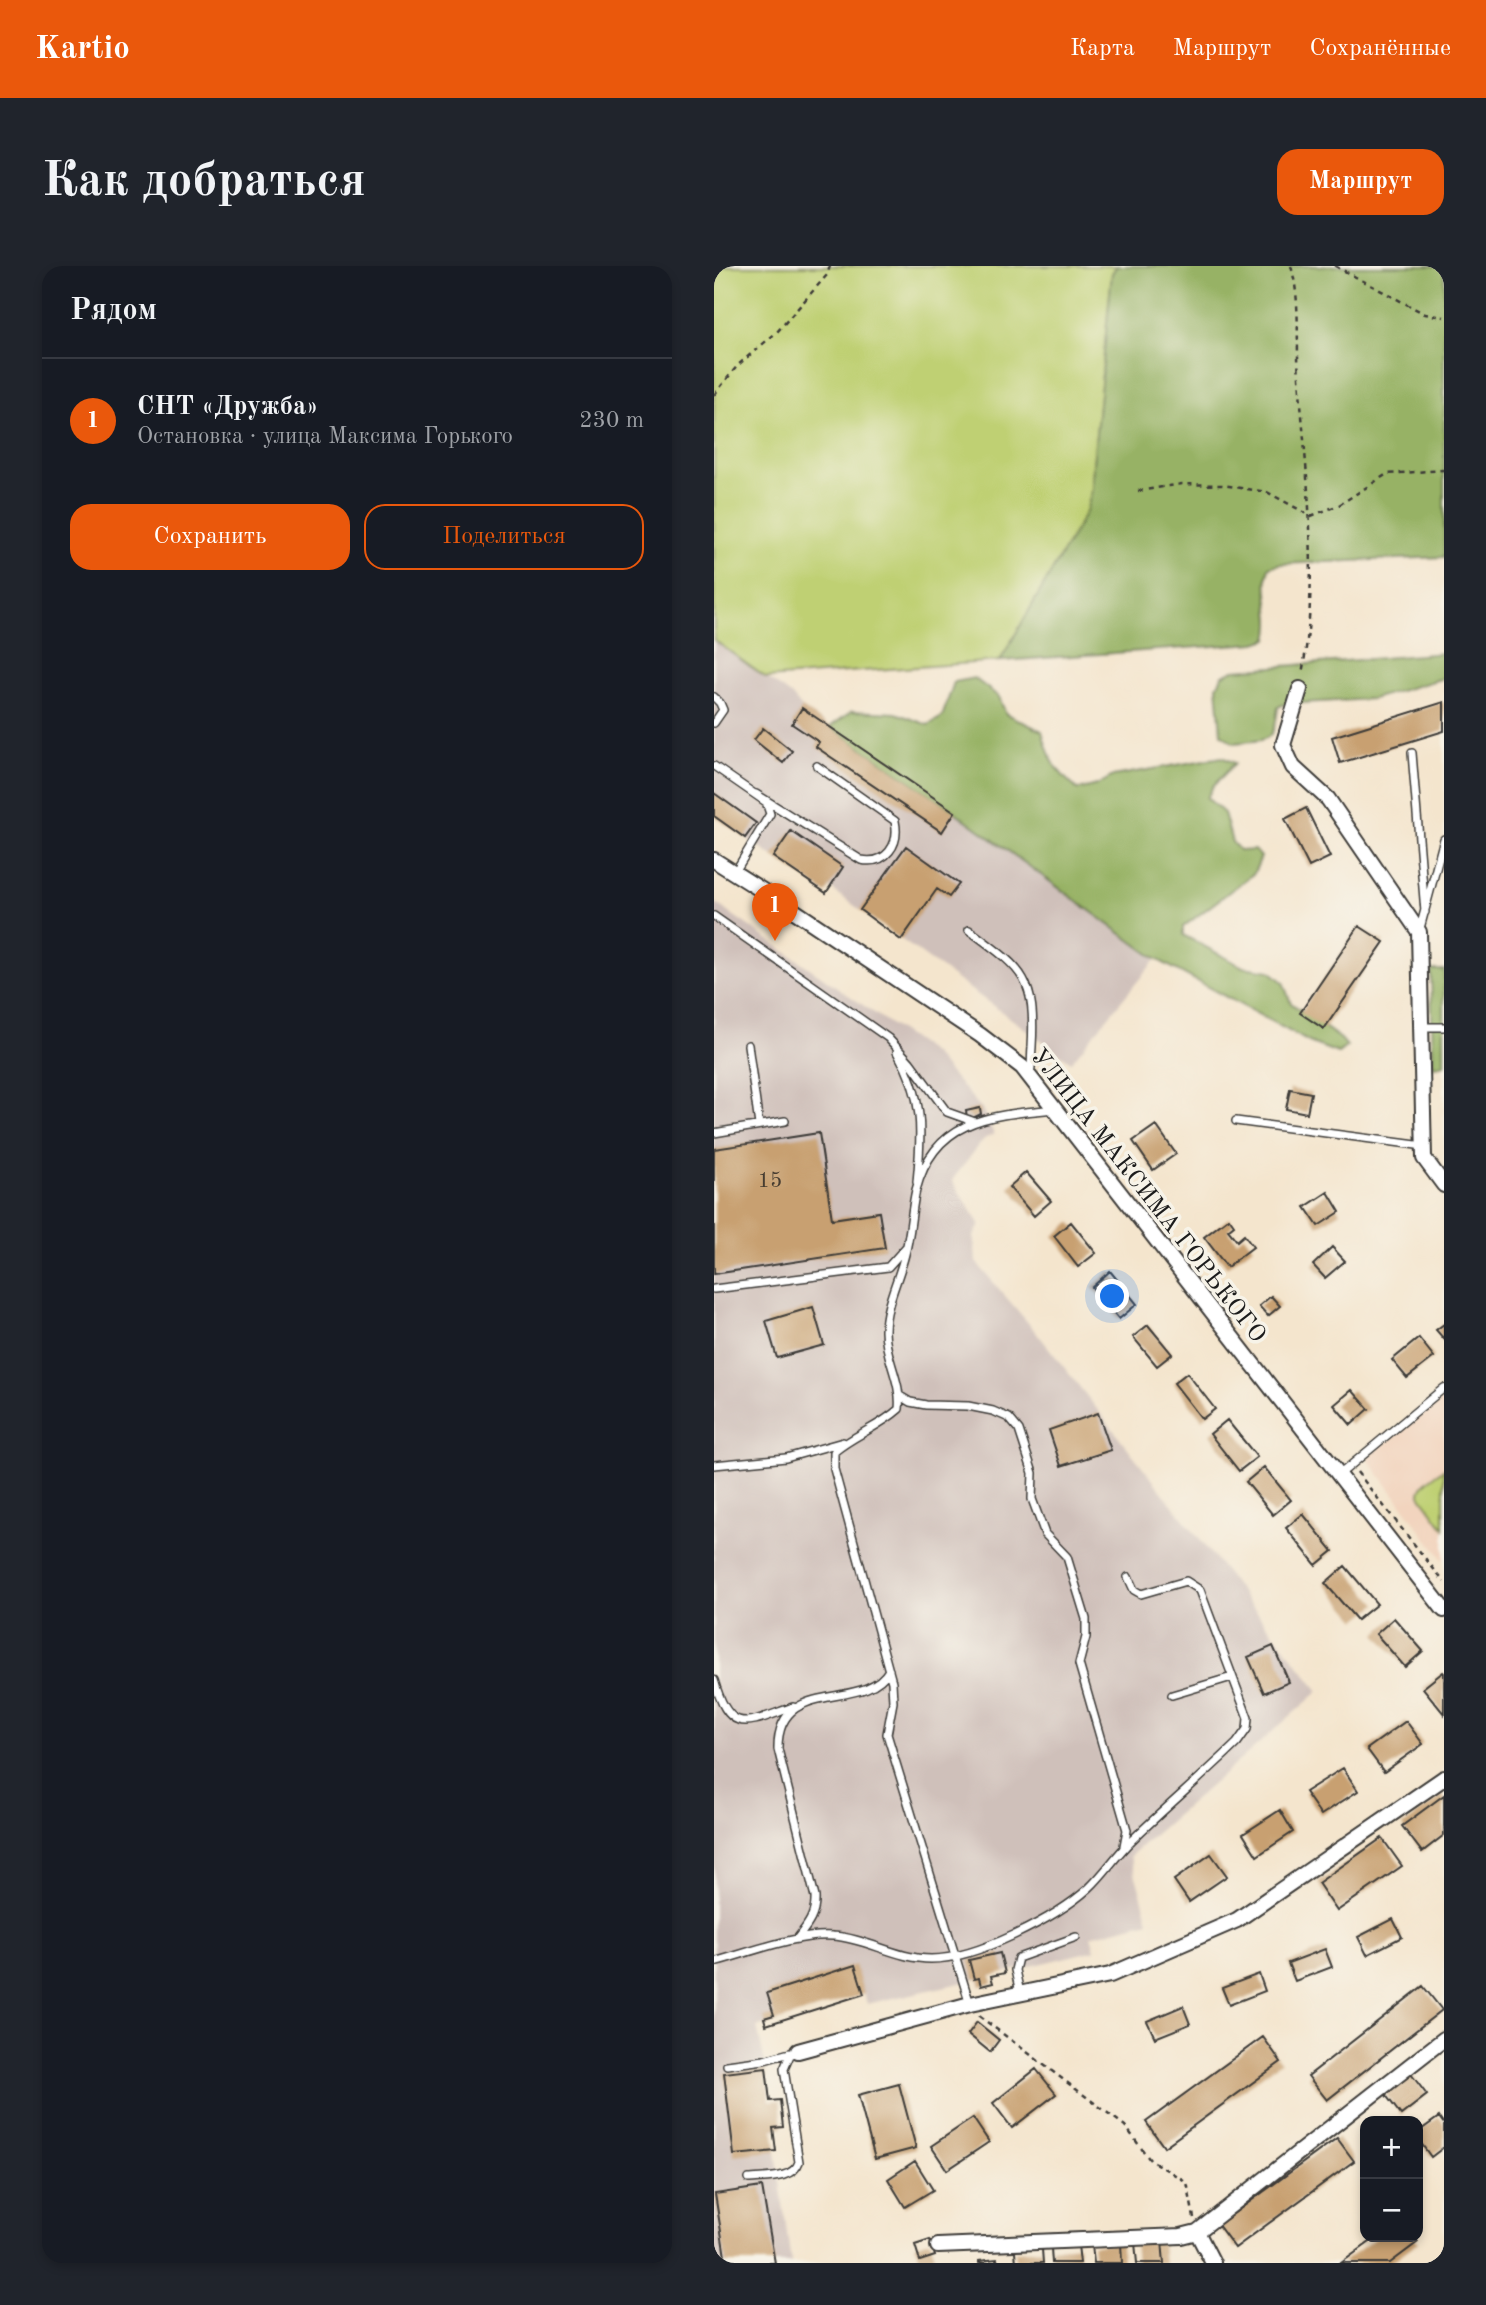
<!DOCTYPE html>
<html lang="ru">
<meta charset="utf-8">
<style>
:root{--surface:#171b24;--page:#20242c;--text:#f1f3f6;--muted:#9ea1a6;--line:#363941;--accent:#ea580c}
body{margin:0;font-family:"Old Standard TT",serif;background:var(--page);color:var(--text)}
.controls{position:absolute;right:21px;bottom:21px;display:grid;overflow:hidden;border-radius:14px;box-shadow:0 4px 10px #0003}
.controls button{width:63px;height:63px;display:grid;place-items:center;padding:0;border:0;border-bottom:2px solid var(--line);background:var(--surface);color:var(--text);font:35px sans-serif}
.you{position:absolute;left:399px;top:1031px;width:24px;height:24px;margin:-18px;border:5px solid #fff;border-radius:50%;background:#1a73e8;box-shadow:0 0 0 10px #1a73e833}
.badge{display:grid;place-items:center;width:46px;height:46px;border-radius:50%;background:var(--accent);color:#fff;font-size:23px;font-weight:700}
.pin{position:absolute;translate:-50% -58px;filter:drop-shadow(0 2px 4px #0008)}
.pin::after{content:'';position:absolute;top:37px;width:24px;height:21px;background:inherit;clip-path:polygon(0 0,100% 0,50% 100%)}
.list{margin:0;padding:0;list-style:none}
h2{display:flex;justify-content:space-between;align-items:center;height:91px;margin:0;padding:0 28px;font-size:30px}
h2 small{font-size:23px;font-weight:400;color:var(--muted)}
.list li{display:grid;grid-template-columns:46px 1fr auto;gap:21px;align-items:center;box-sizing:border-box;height:126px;padding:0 28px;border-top:2px solid var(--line)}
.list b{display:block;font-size:26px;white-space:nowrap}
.list p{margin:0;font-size:23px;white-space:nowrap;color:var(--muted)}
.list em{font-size:23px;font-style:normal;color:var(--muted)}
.actions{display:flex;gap:14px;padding:21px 28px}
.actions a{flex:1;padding:16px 0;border:2px solid var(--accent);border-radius:21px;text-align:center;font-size:24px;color:var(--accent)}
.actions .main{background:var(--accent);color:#fff}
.map{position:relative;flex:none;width:730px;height:1997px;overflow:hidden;border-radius:21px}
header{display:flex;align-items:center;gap:42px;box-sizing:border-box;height:98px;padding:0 35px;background:var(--accent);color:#fff}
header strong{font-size:33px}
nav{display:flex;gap:38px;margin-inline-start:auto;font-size:24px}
.intro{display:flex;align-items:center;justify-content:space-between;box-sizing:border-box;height:168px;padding:0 42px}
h1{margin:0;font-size:49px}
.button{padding:18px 32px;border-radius:21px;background:var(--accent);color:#fff;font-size:24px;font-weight:700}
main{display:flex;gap:42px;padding:0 42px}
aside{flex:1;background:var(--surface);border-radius:21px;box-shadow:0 4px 10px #0003}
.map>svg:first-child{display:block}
</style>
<header>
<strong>Kartio</strong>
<nav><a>Карта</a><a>Маршрут</a><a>Сохранённые</a></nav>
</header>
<div class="intro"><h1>Как добраться</h1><a class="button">Маршрут</a></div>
<main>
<aside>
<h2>Рядом<small></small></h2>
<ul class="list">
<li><span class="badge">1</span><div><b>СНТ «Дружба»</b><p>Остановка · улица Максима Горького</p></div><em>230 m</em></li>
</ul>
<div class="actions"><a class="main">Сохранить</a><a>Поделиться</a></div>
</aside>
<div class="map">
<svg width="730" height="1997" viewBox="0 0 730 1997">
<rect width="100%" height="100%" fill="#f7f3e8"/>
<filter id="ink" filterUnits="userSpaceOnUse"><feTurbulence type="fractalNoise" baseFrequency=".0143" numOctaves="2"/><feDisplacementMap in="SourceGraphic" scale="14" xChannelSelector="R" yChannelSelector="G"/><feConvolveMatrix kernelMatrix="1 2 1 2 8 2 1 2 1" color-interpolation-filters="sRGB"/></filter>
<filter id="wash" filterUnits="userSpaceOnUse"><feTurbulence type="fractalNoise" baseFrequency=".00686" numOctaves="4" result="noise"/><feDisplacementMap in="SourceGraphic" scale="28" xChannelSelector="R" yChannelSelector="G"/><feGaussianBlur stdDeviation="1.57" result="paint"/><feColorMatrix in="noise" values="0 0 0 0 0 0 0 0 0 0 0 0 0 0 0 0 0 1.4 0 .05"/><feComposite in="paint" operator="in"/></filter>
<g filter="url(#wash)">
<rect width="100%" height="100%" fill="#f4e5cd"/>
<path fill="#f2d4be" d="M730,1132V1295L653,1192Z"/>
<path fill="#cfc0ba" d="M0,374L77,429L88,442L241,546L442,693L357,796L116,622L112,627L0,550Z
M0,636L218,787L268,843L280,868L270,873L238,914L266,959L260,970L262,996L327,1072L605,1425L416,1590L435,1655L377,1670L381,1684L277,1710L279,1717L267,1720L264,1713L153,1738L150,1728L43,1761L52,1802L56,1835L66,1834L69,1861L59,1863L77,1997H0Z"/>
<path fill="#bfd073" stroke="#6e7648" stroke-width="2" d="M0,0H403L398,7L379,198L378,224L372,246L286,395L52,412L0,374Z
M730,1203V1262L706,1229C705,1217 721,1210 730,1203Z"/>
<path fill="#97b265" stroke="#5a6740" stroke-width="2" d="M403,0H730V291L565,298L555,301C547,324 561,349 554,373L542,377L286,395L372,246L378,224L379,198L398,7Z
M730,387V412L658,433L571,438L564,441C560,478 555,473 520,477L507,468L503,420L509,409L520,404Z
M260,412L285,431L292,448L328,465C336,495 341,504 364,524L383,519L399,510L508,491L521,497L499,520L493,532L510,547L518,576L526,585L541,584L547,591L540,607L469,661V669L529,701L556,705L569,716L577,737L627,773L633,780L624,787L597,777L442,693L241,546L116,461L138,445L182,447L214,459L228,451L240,416Z
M717,704H730V799L719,800Z"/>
<g id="blocks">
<path fill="#c8a071" d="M730,436V465L626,497L618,471Z
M88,442L241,546L228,566L102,481L105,476L78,458Z
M49,462L78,485L69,497L40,474Z
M0,527L42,557L31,572L0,550Z
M592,542L616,591L595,601L571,553Z
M77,565L129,601L112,627L59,591Z
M192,580L245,618L235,631L223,623L187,674L146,644Z
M645,660L670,676L610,763L586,747Z
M576,823L597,827L593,847L572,843Z
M266,842L267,848L257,853L256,850L253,851L252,845Z
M442,859L462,888L439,904L419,875Z
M105,867L118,953L165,946L171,982L0,1008V883Z
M312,906L337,935L320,950L295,921Z
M614,926L626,946L604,960L591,941Z
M515,952L520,959L514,964L523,975L530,969L539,981L513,1001L490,971Z
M357,956L382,987L364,1001L340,970Z
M618,981L631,995L611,1012L599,999Z
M396,1005L423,1038L405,1053L378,1021Z
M557,1030L566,1040L554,1050L545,1040Z
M99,1041L110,1079L63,1092L52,1055Z
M730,1058V1073L722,1064Z
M434,1059L458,1088L443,1100L419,1071Z
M705,1072L720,1091L693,1112L678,1094Z
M473,1107L501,1143L488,1153L460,1117Z
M638,1124L655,1143L637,1159L620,1139Z
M384,1147L397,1184L347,1200L335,1164Z
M513,1154L543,1191L525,1205L496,1168Z
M550,1201L577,1234L559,1249L532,1216Z
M589,1248L619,1285L602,1299L572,1262Z
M631,1300L663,1338L643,1354L611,1317Z
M680,1352L709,1385L691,1401L662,1368Z
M559,1380L575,1416L550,1427L534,1391Z
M729,1406L730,1407V1448L709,1422Z
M692,1455L709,1478L670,1506L653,1483Z
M629,1502L644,1525L607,1549L591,1526Z
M730,1529V1569L708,1586L688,1560Z
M566,1544L579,1566L543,1590L529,1568Z
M668,1572L688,1600L623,1645L604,1617Z
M497,1588L513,1610L475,1636L460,1614Z
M679,1653L688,1671L653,1689L644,1671Z
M611,1683L618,1701L581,1715L574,1697Z
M286,1687L291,1707L277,1710L279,1717L267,1720L265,1712L260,1713L255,1694Z
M141,1699L150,1728L52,1759L50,1752L60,1749L53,1727Z
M545,1708L551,1725L515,1739L508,1722Z
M709,1720L728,1744L613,1834L594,1810Z
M469,1740L476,1758L441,1772L433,1755Z
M263,1756L285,1774L276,1786L254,1768Z
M549,1771L567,1796L450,1881L432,1856Z
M52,1802L56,1835L66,1834L69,1861L59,1862L62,1885L20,1889L10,1807Z
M322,1803L342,1828L298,1862L279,1837Z
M697,1808L713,1829L687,1849L671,1828Z
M185,1818L202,1882L161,1893L144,1829Z
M725,1851L730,1858V1881L717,1891L704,1873V1866Z
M259,1852L275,1876L233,1904L217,1880Z
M623,1872L640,1895L521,1982L504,1959Z
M201,1895L219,1924L191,1941L174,1913Z
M48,1921L61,1997H12L1,1928Z
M663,1971H700L704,1976L676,1997H627Z
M216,1974L221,1990L206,1995L201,1979Z
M448,1975L450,1997H423L421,1977Z
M407,1977L408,1997H380L378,1979Z
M364,1979L366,1997H338L337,1982Z
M328,1983L329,1997H302L301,1985Z
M283,1993L284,1997H265V1995Z"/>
</g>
</g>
<g filter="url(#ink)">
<use href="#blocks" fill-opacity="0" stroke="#3c3a37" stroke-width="2"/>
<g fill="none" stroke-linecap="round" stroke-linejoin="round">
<defs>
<path id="lane" d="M0,431L6,437L9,444L0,457
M698,487L711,646
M0,500L52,536L56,548L21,606
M42,528L147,594C172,599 186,579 181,555L103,500
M0,650L174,772L196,796L233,846L261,856
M255,664C309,704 322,711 318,781C317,790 318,799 316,808
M705,666L730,573
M707,761H730
M34,779L45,859
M183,786C210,831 208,866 203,916
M522,855L710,880
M0,867L71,855
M0,1023L174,1001L192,981
M186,1130L196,1136L212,1139L254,1140L279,1145L295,1152L305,1164L319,1207L318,1233L331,1268L353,1291L372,1353V1371L365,1398L413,1564L410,1580
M0,1199L72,1192L129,1176
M625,1209L730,1122
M0,1414C16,1471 33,1457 79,1441
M458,1429L518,1411
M83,1673C94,1659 102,1649 101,1631L64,1483C63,1409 150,1447 175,1404
M0,1696C34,1687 85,1667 119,1670C152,1672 183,1693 217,1693C262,1693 342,1652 375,1622C391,1607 402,1589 418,1574C452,1541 489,1510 523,1477L533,1463L534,1452L486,1324L472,1315L427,1328L420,1324L414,1311
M306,1727L301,1704L304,1692L362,1671
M256,1738L173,1468L179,1436L178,1416L120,1203V1186C140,1169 165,1161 185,1143C188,1116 171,1092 171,1065C171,1039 185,1013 191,988C197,967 197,945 202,924C221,851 279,849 342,843
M13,1799L50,1794L76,1787
M35,1913C51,1911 79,1914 85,1896L70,1803L76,1789L84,1785"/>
<path id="street" d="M586,423L569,479L579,501L614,533L705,666L710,892L730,919
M0,594L79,644L266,769L308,801L730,1344
M84,1785L256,1738L396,1709L523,1654L730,1512
M483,1966L499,1997
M224,1980L467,1970L483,1966L730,1773"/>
</defs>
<use href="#lane" stroke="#3c3a37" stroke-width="10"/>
<use href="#street" stroke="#3c3a37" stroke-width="18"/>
<path stroke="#3c3a37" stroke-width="2.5" stroke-dasharray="5 5" stroke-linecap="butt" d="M577,0C587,35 582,74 585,111C592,210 606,309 588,408
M621,0L711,48L730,51
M0,129L24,99L63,66L113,9L116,0
M424,225L468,218L508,219L553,226L597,250L625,239L673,208L730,204
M643,1206L730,1316
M265,1750L411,1860L436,1894L473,1916L480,1952"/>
<use href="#lane" stroke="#fff" stroke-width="7"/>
<use href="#street" stroke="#fff" stroke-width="14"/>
</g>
</g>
<g text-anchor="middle" stroke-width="7" stroke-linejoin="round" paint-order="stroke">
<g font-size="21" fill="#473d31">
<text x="56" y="921">15</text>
</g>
<g font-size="24" fill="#1c1c1c" stroke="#f7f3e8">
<text transform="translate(435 929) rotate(52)" y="8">УЛИЦА МАКСИМА ГОРЬКОГО</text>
</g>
</g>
</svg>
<div class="controls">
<button>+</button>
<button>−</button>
</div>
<div class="you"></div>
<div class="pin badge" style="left:61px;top:675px">1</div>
</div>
</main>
